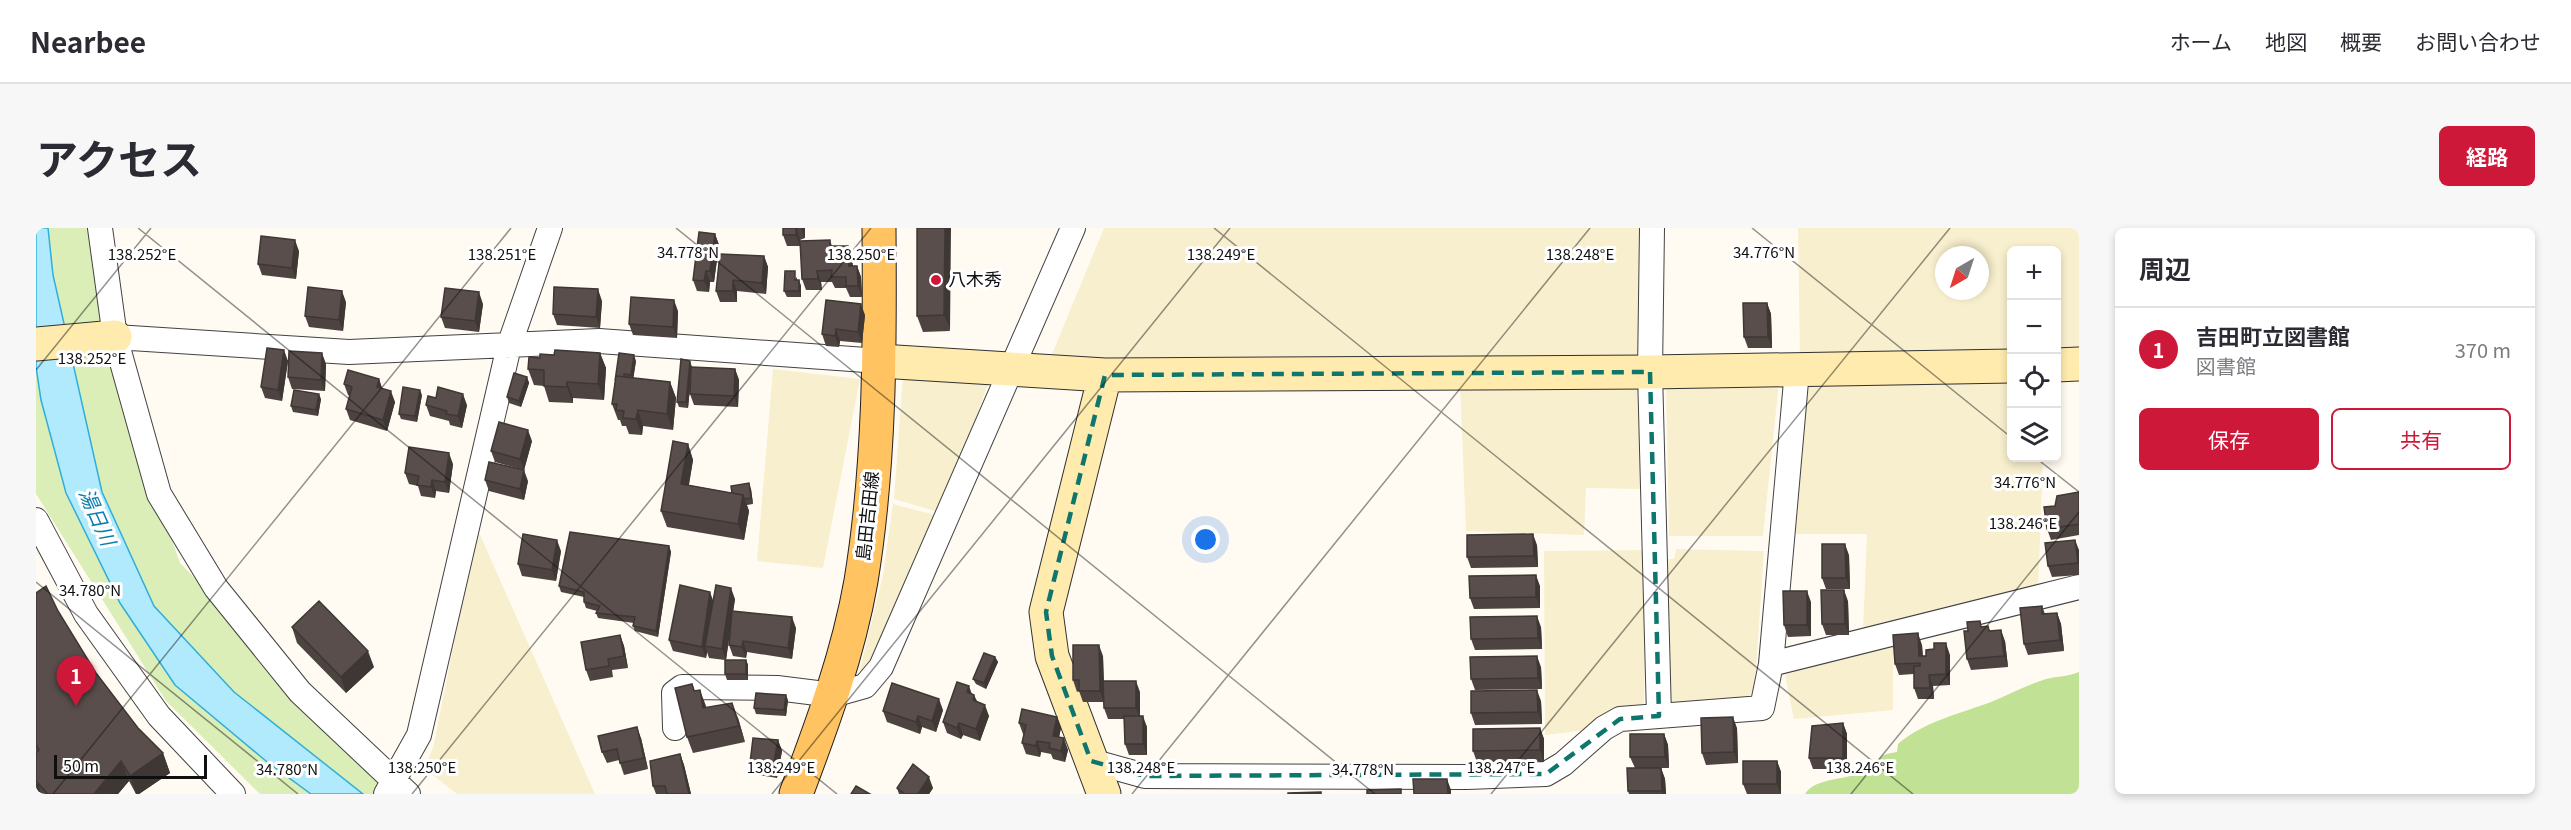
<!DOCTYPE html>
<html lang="ja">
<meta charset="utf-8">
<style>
:root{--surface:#fff;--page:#f7f7f7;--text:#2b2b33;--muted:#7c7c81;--line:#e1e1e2;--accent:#ce183a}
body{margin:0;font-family:Georgia,"Noto Sans JP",serif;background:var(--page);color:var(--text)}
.controls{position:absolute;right:18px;top:18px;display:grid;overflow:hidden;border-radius:9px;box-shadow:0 3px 9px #0003}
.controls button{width:54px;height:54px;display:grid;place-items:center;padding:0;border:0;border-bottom:2px solid var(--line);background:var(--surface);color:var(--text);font:30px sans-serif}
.compass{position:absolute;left:1899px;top:18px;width:54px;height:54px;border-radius:50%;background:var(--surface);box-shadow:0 3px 9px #0003;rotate:219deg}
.scale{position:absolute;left:18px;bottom:15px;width:153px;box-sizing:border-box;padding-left:6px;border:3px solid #0f0f0f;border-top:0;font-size:16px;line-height:21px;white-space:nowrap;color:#0f0f0f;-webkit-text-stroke:4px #fff;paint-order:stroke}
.you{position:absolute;left:1170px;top:312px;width:21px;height:21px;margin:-15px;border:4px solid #fff;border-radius:50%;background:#1a73e8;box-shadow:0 0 0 9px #1a73e833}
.badge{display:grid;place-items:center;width:39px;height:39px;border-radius:50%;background:var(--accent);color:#fff;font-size:20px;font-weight:700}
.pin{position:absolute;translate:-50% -50px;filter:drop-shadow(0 2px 3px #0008)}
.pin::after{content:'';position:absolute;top:32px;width:21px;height:18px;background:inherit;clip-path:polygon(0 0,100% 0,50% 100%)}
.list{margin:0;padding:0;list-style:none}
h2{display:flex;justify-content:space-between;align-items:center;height:78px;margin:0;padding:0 24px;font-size:26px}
h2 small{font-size:20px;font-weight:400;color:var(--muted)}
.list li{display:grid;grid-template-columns:39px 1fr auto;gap:18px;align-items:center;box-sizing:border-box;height:84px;padding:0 24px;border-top:2px solid var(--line)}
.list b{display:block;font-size:22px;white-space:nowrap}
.list p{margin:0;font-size:20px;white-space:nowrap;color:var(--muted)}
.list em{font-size:20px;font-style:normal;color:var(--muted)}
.actions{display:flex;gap:12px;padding:18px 24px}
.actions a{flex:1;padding:14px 0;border:2px solid var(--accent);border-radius:9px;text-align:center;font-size:21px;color:var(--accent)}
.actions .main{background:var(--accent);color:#fff}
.icon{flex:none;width:33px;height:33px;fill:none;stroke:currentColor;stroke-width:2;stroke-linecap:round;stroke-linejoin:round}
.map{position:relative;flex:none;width:2043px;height:566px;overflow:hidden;border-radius:9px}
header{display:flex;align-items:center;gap:36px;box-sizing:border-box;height:84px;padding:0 30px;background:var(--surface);border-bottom:2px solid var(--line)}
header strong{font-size:28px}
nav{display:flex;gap:33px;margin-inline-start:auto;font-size:21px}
.intro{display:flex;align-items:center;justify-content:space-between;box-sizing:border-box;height:144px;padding:0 36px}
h1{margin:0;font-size:42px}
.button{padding:15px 27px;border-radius:9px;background:var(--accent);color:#fff;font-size:21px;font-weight:700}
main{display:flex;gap:36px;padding:0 36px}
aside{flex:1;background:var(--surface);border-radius:9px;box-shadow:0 3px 9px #0003}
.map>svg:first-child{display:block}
</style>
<header>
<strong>Nearbee</strong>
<nav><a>ホーム</a><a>地図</a><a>概要</a><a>お問い合わせ</a></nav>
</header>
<div class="intro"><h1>アクセス</h1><a class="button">経路</a></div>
<main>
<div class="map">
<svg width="2043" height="566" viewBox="0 0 2043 566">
<rect width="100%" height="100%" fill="#fffbf2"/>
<path fill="#f8efce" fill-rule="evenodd" d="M1068,0H1610L1606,130L1014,131Z
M1762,0H2043V128H2021L2020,22H1976L1975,129L1764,132ZM1908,27H1944V63H1908Z
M737,141L824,151L787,340L721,333Z
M867,148L953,153L906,285L858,271Z
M1767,148H1975L1976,230H2007L2002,363L1827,403L1831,306H1759Z
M1605,153L1608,261L1550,260L1548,307L1430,303L1424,155Z
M1743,154L1727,308H1633L1630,155Z
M857,276L903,288L842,432L822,450L847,347Z
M441,300L559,566H421L388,540L397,520Z
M1640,321L1728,323L1718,469L1632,478L1629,331H1638Z
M1610,322L1608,477L1550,502L1509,507L1508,323Z
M1857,412V482L1758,491L1749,447Z"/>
<path fill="#dbeeb7" d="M0,0H58L82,160L144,335L371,566H224L130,473L0,266Z"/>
<path fill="#c1e194" d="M2043,444V566H1769C1780,548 1814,553 1830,542C1845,532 1839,527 1861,524L1862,516C1889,493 1923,486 1955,474C1972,467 1989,458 2007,452C2018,448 2032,449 2043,444Z"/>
<path fill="#b1eafc" stroke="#30aedb" stroke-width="1.5" d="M0,0H12L17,47L66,264L118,378L198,464L327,566H275L230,533L139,457L84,375L30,265L5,172L0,139Z"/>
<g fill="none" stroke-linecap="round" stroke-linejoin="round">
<defs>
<path id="street" d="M64,0L79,109L123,266L180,360L264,464L372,566
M1616,0L1614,144L1623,488
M79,109L313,124L563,113L844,133
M0,292L50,386L123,488L197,566
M1735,436L1761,142
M639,500L638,465L646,459L741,460L797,467L829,458L845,439L1037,0
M1055,533L1109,548L1431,549L1510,546L1527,536L1568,500L1584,491L1726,480L1735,436L2043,359
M350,566L383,507L473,118L514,0"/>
<path id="secondary" d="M0,116L79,109
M844,133L1069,147L1614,144L1976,138
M2020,137L2043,136
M1068,566L1016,428L1010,384L1069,147"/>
<path id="primary" d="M760,566C786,497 812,427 825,353C844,237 844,118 843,0"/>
</defs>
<use href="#street" stroke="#424242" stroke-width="26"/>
<use href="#secondary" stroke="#313131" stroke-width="35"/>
<use href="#primary" stroke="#202020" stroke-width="35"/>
<use href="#street" stroke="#fff" stroke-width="24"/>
<use href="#secondary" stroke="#ffebad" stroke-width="33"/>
<use href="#primary" stroke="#ffc362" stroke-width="33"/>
</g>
<path fill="#4d4340" d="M747,0H769V10L764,12V18H751L747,7Z
M881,0L914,103L887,104L881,88Z
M679,6L683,17L678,54H674L673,64L661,63L657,52Z
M794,12L796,18H812L816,29L817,38H821L825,49L826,69H814L810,60H799L796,54H785L786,62H770L766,51Z
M263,23L260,51L226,47L222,36Z
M728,28L732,39L730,66L701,63V74H684L680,63Z
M761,49V52H763L765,58V69H751L748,63Z
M566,73L564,100L521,97L517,86Z
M310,74L307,103L273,99L269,88Z
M1731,75L1735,86L1736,120H1712L1708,109Z
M447,76L443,104L409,100L405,89Z
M642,83L641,110L597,107L593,96Z
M829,87L826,115L804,113L803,119L790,118L786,106Z
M564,125L570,140L568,172L537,170V175L513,174L508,158L498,157L492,141L504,130L518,127Z
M252,133L246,173L229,170L225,159Z
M600,133L597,150L634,154L640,170L637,202L607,198L606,207L593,206L590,198H586L584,192H582L576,176L579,153Z
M290,136L289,163L256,161L252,149Z
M656,139L699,141L703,152L702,179L658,177L654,166L655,150L652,180L643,179L641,174Z
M491,149L493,155L485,179L473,175L471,169Z
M343,151L346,160L359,174L351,203L314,192L310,181L314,168L312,167L308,156Z
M386,167L381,194L365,191L363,186Z
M285,171L282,188L257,184L255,178Z
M390,177H431L426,200L414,197L413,193L394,188Z
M496,213L488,242L459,234L455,223Z
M652,216L657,232L653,257L696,265L715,261L717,276L711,277L713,283L708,312L631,299L625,283Z
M417,236L413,265L400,263L399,270L385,268L382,258L373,256L369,245Z
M449,252L492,253L488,272L453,263Z
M2043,264V307L2015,312L2011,301L2019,278Z
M1501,317L1502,339L1435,340L1431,329Z
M633,318L635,324L622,409L599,403L597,398L598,395L562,390L560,385L561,383L550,380L548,374V369L525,364L523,358Z
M2043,322V347L2016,349L2012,338Z
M525,323L520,353L486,348L482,336Z
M1813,327L1814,361H1790L1786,350Z
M1504,358V380L1438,381L1434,370Z
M0,365L22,383L60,445L102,500L127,525L134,545L103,566H100L93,553L82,566H0Z
M699,371L697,383L760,400L756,431L711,424L710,430L697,428L693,417L695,394L690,432H710L712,437V452H691L689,446V432L673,430L671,424L670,430L637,423L633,412L677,373Z
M1812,373L1813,407H1790L1786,396Z
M1775,374V408L1752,409L1748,397Z
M2006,378L2009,386L2021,385L2025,396L2028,423L1992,427L1988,416Z
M1952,398L1954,403L1969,413L1972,439L1935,442L1931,431L1946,399Z
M256,399L338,439L310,465L261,415Z
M1505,399L1506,421L1439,422L1435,411Z
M584,407L588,418L592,440L576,442L577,449L554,453L550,442Z
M1886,417L1887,428L1914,427V457L1897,458L1898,471H1882L1878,460V446L1863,447L1859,436Z
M1067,428L1068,453L1104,464V488L1111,499V527H1093L1089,516L1088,491H1072L1068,480V474H1047L1043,463L1041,464L1037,452Z
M959,429L962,434L950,461L940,456L937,451Z
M1505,439L1506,461L1439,462L1435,451Z
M656,456L659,463L670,480L702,490L709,514L657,525L651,509Z
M936,466L938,467L941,473L953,488L944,513L927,507L925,511L911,505L907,494Z
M752,472L750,488L720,486L718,480Z
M1505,473L1506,496L1439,497L1435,485Z
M907,482L900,504L886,499L884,506L851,494L847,483Z
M1021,489L1025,500L1023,509L1032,522L1029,534L1017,531L1015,526L1005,524L1004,529L990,526L986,515L988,506H987L983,495Z
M1807,495L1811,506V541H1777L1773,530Z
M1504,500L1508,511V534H1441L1437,523Z
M1701,500L1702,535L1670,537L1666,525Z
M1628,506L1632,517L1633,540H1599L1594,529Z
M605,510L612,541L588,547L583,532L571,535L566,524Z
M742,512L746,523L741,550L718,546L714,535Z
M644,526L648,537L655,566H620L617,558Z
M1741,533L1745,544V566H1711L1707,556Z
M1625,540L1629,551L1630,566H1593L1592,563Z
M861,560H897L893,566H863Z"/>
<path fill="#3e3734" d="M765,0H769V10Z
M909,0H915L914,103L908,87Z
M760,1L764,12V18L760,7Z
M679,6L683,17L678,54L674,43Z
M259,12L263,23L260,51L256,40Z
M812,18L816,29L817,49L813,38Z
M728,28L732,39L730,66L726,55Z
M821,38L825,49L826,69L822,58Z
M670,43L674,54L673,64L668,53Z
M781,43L785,54L786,62L782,51Z
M697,52L701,63V74L697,63Z
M763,52L765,58V69L763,63Z
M562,61L566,73L564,100L560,89Z
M306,63L310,74L307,103L303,92Z
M443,64L447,76L443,104L439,93Z
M638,72L642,83L641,110L637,99Z
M1731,75L1735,86L1736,120L1732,109Z
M825,76L829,87L826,115L822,104Z
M800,101L804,113L803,119L799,108Z
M248,122L252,133L246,173L242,162Z
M286,125L290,136L289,163L285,152Z
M564,125L570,140L568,172L562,156Z
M598,127L600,133L597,153L595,147Z
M654,133L656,139L652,180L650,174Z
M699,141L703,152L702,179L698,168Z
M491,149L493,155L485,179L483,173Z
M343,151L347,163L341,159Z
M531,154L537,170V175L531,159Z
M634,154L640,170L637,202L631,186Z
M384,162L386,167L381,194L379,188Z
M355,163L359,174L351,203L347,192Z
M283,166L285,171L282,188L280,182Z
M427,166L431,177L426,200L422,188Z
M602,182L607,198L606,207L600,191Z
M492,202L496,213L488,242L484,231Z
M652,216L657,232L650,272L645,256Z
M413,225L417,236L413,265L409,254Z
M488,242L492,253L488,272L484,261Z
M396,252L400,263L399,270L395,259Z
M713,255L715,261L717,276L715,270Z
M707,267L713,283L708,312L702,296Z
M1497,306L1501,317L1502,339L1498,328Z
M521,312L525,323L520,353L516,342Z
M2039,312L2043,322V339L2042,335Z
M1809,316L1813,327L1814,361L1810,350Z
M633,318L635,324L622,409L620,403Z
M1500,347L1504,358V380L1500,369Z
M695,360L699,371L690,432L686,421Z
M1808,362L1812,373L1813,407L1809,396Z
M1771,363L1775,374V408L1771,397Z
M674,364L678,375L669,418L671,424L670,430L666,419Z
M2021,385L2025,396L2028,423L2024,412Z
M1501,388L1505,399L1506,421L1502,410Z
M756,389L760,400L756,431L752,420Z
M1965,402L1969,413L1972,439L1968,428Z
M1882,405L1886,417L1887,439L1883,428Z
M584,407L588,418L592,440L588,428Z
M707,413L711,424L710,430L706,419Z
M1910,415L1914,427V457L1910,446Z
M1063,417L1067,428L1068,474L1064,463Z
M332,423L338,439L310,465L305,449Z
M1501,428L1505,439L1506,461L1502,450Z
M959,429L962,434L950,461L948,455Z
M710,432L712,437V452L710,446Z
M1893,447L1897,458L1898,471L1894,460Z
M1100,453L1104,464V491L1100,480Z
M933,458L937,469L938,467L942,478L931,464Z
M664,462L670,478L673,496L667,480Z
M1501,462L1505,473L1506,496L1502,484Z
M750,467L752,472L750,488L748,482Z
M903,471L907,482L900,504L896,493Z
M696,475L702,490L709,514L703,498Z
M949,477L953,488L944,513L940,501Z
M882,488L886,499L884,506L880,494Z
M1107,488L1111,499V527L1107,516Z
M1021,489L1025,500L1021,519L1017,508Z
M1697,489L1701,500L1702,535L1698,524Z
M923,495L927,507L925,511L921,500Z
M1807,495L1811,506V541L1807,530Z
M601,499L605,510L612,541L608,530Z
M1504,500L1508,511V534L1504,522Z
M1628,506L1632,517L1633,540L1629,529Z
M1028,510L1032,522L1029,534L1025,523Z
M742,512L746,523L741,550L737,539Z
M1001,513L1005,524L1004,529L1000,518Z
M127,525L134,545L103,566H100L94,548Z
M644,526L648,537L655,566H653Z
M85,533L93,553L82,566H58Z
M1741,533L1745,544V566L1741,556Z
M1625,540L1629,551L1630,566H1627L1626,563Z
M893,549L897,560L893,566H882Z
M1411,551L1415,562V566H1412Z
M2,557L5,566H1Z"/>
<path fill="#594e4b" stroke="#3e3734" stroke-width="1.5" d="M747,0H762L760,1V7H747Z
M881,0H909L908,87L881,88Z
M663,4L679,6L674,43H670L668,53L657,52Z
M225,8L259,12L256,40L222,36Z
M794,12V18H812L813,38H821L822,58H810V49H795L796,42L781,43L782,51H766L764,13Z
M684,26L728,28L726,55L697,52V63H680Z
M749,43H759V52H763V63H748Z
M272,59L306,63L303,92L269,88Z
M518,59L562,61L560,89L517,86Z
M409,60L443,64L439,93L405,89Z
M595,69L638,72L637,99L593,96Z
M790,72L825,76L822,104L800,101L799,108L786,106Z
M1707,75H1731L1732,109H1708Z
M231,120L248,122L242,162L225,159Z
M519,122L564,125L562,156L531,154V159L508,158V142L492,141L493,129L504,130V126L518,127Z
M253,123L286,125L285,152L252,149Z
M583,125L598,127L595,147L588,146V149L580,148L579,153Z
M645,131L654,133L650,174H641Z
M655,139L699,141L698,168L654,166Z
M312,142L343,151L341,159L355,163L347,192L310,181L316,159L308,156Z
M478,145L491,149L483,173L471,169Z
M580,148L634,154L631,186L602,182L600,191L587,190L588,183L580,182L581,176H576Z
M367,159L384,162L379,188L363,186Z
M402,159L427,166L422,188L410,186L411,183L390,177L392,168L400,170Z
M258,162L283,166L280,182L255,178Z
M463,194L492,202L484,231L455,223Z
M637,213L652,216L645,256L707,267L702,296L625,283Z
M373,219L413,225L409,254L396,252L395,259L381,257L383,248L369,245Z
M453,234L488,242L484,261L449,252Z
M713,255L715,270L708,271L707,267L696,265L695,258Z
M2043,264V296L2011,301L2008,279L2019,278L2021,268Z
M534,304L633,318L620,403L597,398L599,389L560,385L564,378L548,374V364L523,358Z
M487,306L521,312L516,342L482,336Z
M1497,306L1498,328L1431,329V307Z
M2039,312L2042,335L2012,338L2009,315Z
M1786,316H1809L1810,350H1786Z
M1500,347V369L1434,370L1433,348Z
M644,357L674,364L666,419L633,412Z
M680,357L695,360L686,421L669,418Z
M10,358L22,383L60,445L102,500L127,525L94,548L85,533L58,566H12L0,553V525L3,522L0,517V365Z
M1785,362H1808L1809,396H1786Z
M1747,363H1771V397H1748Z
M283,373L332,423L305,449L256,399Z
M2006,378V386L2021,385L2024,412L1988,416L1984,380Z
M696,383L756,389L752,420L707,413L706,419L693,417Z
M1501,388L1502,410L1435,411L1434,389Z
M1944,393L1945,399L1952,398L1953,403L1965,402L1968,428L1931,431L1928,403H1932L1931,394Z
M1882,405L1883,428H1890V422L1898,421V415H1910V446L1893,447L1894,460H1878V438H1884V435L1859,436L1857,407Z
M584,407L588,428L572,431L573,438L550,442L545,414Z
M1037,417H1063L1064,463H1043V452H1037Z
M948,425L959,429L948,455L937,451Z
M1501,428L1502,450L1435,451L1434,429Z
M689,432H710V446H689Z
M1067,453H1100V480H1068Z
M921,454L933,458L931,464L938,467L937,472L949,477L940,501L923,495L921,500L907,494Z
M856,455L903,471L896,493L882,488L880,494L847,483Z
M656,456L658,463L664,462L667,480L696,475L703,498L651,509L639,460Z
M1501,462L1502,484L1435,485V463Z
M720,465L750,467L748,482L718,480Z
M986,481L1021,489L1017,508L1028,510L1025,523L1013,520L1014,515L1001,513L1000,518L986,515L990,497L983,495Z
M1088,488H1107V516H1089Z
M1697,489L1698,524L1666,525L1665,490Z
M1807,495V530H1773L1776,498Z
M601,499L608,530L584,535L581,521L566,524L562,508Z
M1504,500V522L1437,523V501Z
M1594,506H1628L1629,529H1594Z
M717,510L742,512L737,539L714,535Z
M644,526L653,566H631L629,558H617L614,533Z
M1707,533H1741V556H1707Z
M877,536L893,549L882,566H869L861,560Z
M1591,540H1625L1626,563H1592Z
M1377,551H1411L1412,566H1378Z
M0,557H2L1,566H0Z
M820,558L834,566H815Z
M1365,561V566H1331V562Z
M1285,564V566H1252V565Z"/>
<path fill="none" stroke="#0f766e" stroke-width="4.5" stroke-dasharray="12 8" stroke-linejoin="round" d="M1614,144L1623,488L1584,491L1510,546L1109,548L1055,533L1016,428L1010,384L1069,147Z"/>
<path fill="none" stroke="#0f0f0f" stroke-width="1.5" stroke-opacity="0.45" d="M102,0L801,566M640,0L1339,566M1178,0L1877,566M1716,0L1976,210M0,142L115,0M2000,230L2043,264M0,354L262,566M17,566L475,0M376,566L835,0M736,566L1194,0M1096,566L1554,0M1455,566L1914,0M1815,566L2043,284"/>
<circle fill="#ce183a" stroke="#fff" stroke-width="2" cx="900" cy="52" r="6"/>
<g text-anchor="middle" stroke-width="6" stroke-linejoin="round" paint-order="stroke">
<g font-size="18" fill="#0f0f0f" stroke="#fff" text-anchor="start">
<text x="912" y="58">八木秀</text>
</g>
<g font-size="18" fill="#0f0f0f" stroke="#fff">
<text transform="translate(832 288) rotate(-84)" y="6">島田吉田線</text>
</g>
<g font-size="20" font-style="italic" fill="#0b7eaf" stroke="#fff">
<text transform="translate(61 289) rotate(66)" y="7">湯日川</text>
</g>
</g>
<g font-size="15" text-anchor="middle" fill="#0f0f0f" stroke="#fff" stroke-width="6" stroke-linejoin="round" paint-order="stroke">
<text x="652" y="30">34.778°N</text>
<text x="1728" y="30">34.776°N</text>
<text x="106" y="32">138.252°E</text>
<text x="466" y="32">138.251°E</text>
<text x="825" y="32">138.250°E</text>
<text x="1185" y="32">138.249°E</text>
<text x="1544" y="32">138.248°E</text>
<text x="56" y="136">138.252°E</text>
<text x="1989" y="260">34.776°N</text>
<text x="1987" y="301">138.246°E</text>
<text x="54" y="368">34.780°N</text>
<text x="386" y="545">138.250°E</text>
<text x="745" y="545">138.249°E</text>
<text x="1105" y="545">138.248°E</text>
<text x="1465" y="545">138.247°E</text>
<text x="1824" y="545">138.246°E</text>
<text x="251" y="547">34.780°N</text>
<text x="1327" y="547">34.778°N</text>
</g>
</svg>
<div class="controls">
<button>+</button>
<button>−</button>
<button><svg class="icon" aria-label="locate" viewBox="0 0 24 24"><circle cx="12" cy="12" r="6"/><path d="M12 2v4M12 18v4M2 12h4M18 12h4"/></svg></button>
<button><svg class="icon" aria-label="layers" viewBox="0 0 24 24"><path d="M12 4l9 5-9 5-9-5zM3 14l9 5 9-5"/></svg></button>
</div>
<svg class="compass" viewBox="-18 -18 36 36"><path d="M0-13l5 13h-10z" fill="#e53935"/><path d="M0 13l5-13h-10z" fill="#7c7c81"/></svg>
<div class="scale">50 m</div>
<div class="you"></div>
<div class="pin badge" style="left:40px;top:478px">1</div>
</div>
<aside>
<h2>周辺<small></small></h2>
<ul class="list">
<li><span class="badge">1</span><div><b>吉田町立図書館</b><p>図書館</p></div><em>370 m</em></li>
</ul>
<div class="actions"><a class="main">保存</a><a>共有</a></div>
</aside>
</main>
